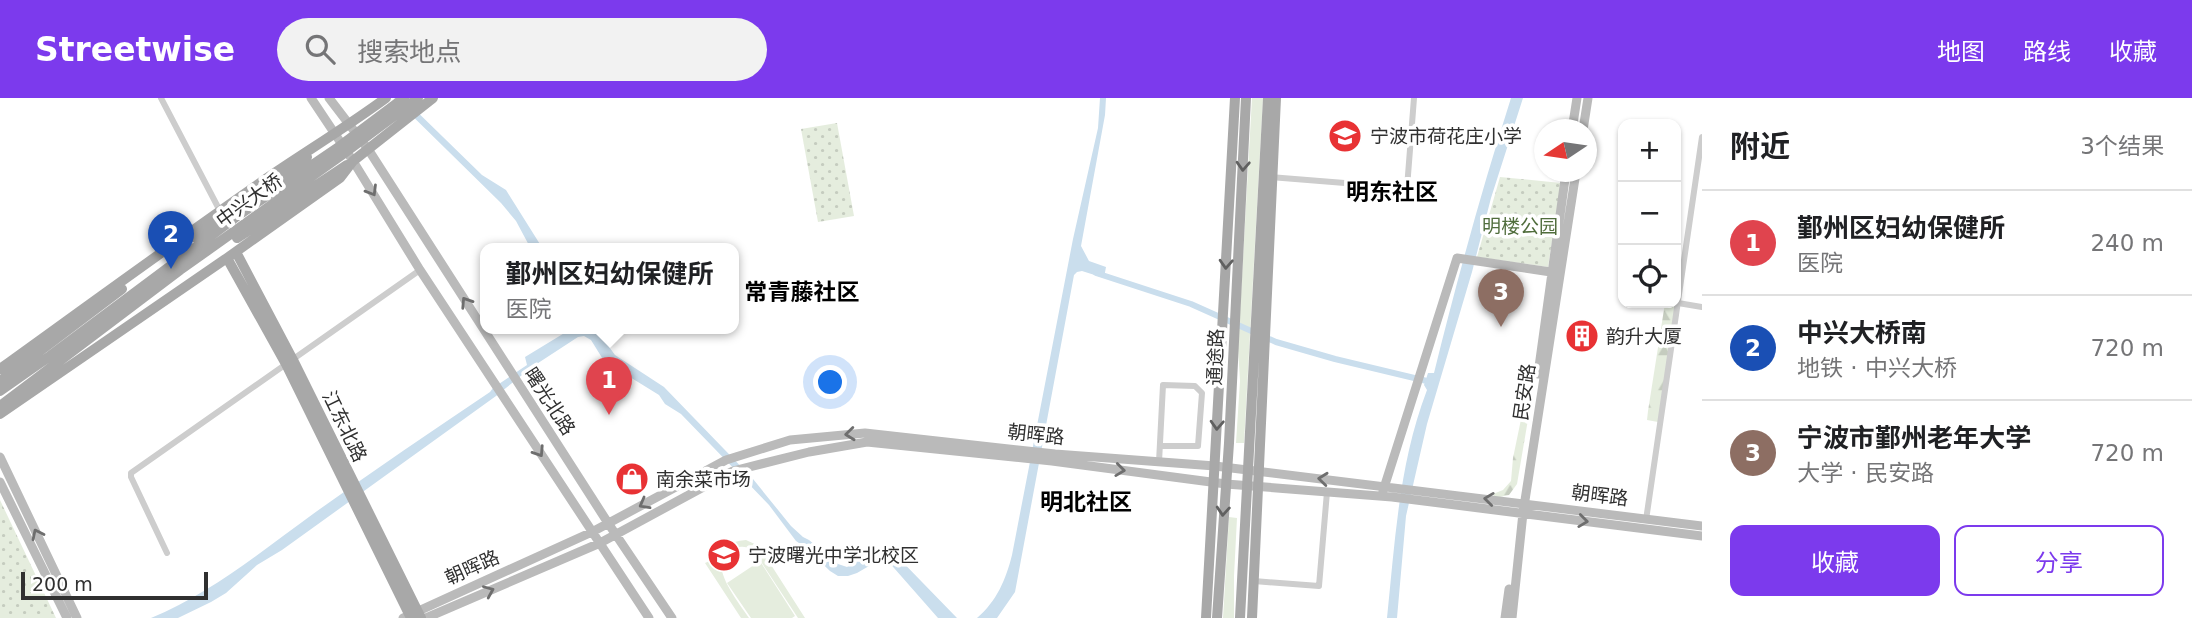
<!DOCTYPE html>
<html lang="zh">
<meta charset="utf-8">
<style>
:root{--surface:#fff;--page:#f2f2f2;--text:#202124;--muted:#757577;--line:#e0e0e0;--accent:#7c3aed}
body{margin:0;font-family:"DejaVu Sans","Noto Sans SC",sans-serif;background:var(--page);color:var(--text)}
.controls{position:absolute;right:21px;top:21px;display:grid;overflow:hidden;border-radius:14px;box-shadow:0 2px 5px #0004}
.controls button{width:63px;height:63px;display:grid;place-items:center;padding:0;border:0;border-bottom:2px solid var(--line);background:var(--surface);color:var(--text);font:35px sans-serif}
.compass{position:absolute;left:1534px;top:21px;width:63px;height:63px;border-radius:50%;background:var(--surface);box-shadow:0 2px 5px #0004;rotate:257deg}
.scale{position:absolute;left:21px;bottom:18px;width:187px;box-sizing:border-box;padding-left:7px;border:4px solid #303030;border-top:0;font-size:19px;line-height:24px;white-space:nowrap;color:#303030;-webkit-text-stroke:5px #fff;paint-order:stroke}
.you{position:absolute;left:831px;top:285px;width:24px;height:24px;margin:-18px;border:5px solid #fff;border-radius:50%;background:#1a73e8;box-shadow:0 0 0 10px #1a73e833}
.badge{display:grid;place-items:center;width:46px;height:46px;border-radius:50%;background:var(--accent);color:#fff;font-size:23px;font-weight:700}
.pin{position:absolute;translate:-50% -58px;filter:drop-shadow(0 2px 4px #0008)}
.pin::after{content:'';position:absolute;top:37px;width:24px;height:21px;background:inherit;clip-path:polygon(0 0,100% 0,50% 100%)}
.popup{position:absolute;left:480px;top:145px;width:259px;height:91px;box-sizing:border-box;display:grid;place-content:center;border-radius:14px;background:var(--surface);filter:drop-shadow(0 2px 5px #0005);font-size:23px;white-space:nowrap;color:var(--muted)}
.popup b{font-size:26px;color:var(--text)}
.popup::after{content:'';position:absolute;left:50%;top:100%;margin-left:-14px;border:14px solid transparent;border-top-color:var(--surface)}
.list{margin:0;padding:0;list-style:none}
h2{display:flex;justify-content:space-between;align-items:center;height:91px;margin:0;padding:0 28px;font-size:30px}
h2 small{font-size:23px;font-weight:400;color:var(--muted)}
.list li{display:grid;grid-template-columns:46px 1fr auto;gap:21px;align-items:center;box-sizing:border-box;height:105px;padding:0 28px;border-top:2px solid var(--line)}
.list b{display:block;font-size:26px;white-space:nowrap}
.list p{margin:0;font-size:23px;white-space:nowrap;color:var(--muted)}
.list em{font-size:23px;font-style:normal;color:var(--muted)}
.actions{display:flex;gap:14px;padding:21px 28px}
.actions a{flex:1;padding:16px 0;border:2px solid var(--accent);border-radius:14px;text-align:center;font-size:24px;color:var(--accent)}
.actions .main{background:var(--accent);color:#fff}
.icon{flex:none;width:38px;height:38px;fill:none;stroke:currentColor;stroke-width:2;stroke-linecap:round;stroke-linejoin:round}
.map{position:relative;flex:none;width:1702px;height:520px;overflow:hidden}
header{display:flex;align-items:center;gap:42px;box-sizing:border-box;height:98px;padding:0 35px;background:var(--accent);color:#fff}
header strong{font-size:33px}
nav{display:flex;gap:38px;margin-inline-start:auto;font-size:24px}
.search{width:490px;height:63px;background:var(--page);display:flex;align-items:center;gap:18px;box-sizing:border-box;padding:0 24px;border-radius:38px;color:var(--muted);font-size:26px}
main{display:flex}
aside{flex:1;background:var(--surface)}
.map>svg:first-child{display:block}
</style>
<header>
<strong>Streetwise</strong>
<div class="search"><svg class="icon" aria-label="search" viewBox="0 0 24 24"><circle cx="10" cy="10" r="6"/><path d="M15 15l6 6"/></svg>搜索地点</div>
<nav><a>地图</a><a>路线</a><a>收藏</a></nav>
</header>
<main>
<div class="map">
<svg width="1702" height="520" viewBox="0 0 1702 520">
<defs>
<pattern id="forest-firs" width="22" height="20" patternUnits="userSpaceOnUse" patternTransform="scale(1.75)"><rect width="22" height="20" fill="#e5edde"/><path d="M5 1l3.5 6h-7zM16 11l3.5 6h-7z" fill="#c5ccbf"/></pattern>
<pattern id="park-dots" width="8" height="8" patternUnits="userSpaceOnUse" patternTransform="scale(1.75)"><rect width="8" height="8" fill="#e5edde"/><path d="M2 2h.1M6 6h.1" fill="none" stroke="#c5ccbf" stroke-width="1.8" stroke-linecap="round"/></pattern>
</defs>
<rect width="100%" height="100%" fill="#fff"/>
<path fill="#e5edde" d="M1252,0H1263L1244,345H1236L1240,283L1238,250Z
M1229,419L1237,420L1234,478V520H1223Z
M746,442L759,448L805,520H798L756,456C750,450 745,447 736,450C700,458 739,505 749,520H741L705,465L712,462L716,467C719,451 729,443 746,442Z
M760,463L795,518L792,520H751L727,485Z"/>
<path fill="url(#forest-firs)" d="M1665,205H1676L1658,324L1647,322L1648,313Z
M1529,292H1533L1517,386L1509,397L1495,400L1493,396L1503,392L1511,383L1513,360L1525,302Z"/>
<path fill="url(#park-dots)" d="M837,25L854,118L818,124L801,31Z
M1500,79L1561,85L1548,169L1477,159Z
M0,402L56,520H0Z"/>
<path fill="#cadeed" d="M394,0H403L482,77L506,92L543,151H531L516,123L501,105Z
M1100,0H1106L1105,17L1081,148L1089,163L1106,169L1104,180L1082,173L1077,174L1074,177L1015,494L997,520H977C997,503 1006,481 1012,457L1073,141L1098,30Z
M1511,0H1523L1491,100L1472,174L1427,326L1406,418L1397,520H1387C1395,443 1399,365 1427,292L1424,287L1428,275H1434C1457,182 1482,91 1511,0Z
M571,231H596L615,257L664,289L753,381L791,428L803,439L809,442L838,466L847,469L872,450L887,448L957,520H938L887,462L881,461L857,475L848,478H838L830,473L805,449L796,443L769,407L681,316L665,306L659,297L604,263L591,242L584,238L578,239L532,269L496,298L282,452L257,467L226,495L211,504L178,520H151C210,496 262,453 313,416C371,374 431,334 490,294L493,290L527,267L525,259Z"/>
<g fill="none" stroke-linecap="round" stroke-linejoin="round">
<path stroke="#cadeed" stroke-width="6" d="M1096,175L1191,206L1276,244L1335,261L1431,284"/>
<path stroke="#cdcdcd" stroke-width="6" d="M161,0L220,113
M1269,79L1407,90L1414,0
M1678,205L1702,209
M1159,364L1163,287L1195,288L1202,295L1198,348H1160
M1646,422L1702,39
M167,455L131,379V375L420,172
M1254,483L1319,488L1327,394"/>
<path stroke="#bababa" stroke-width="9" d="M311,0L353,63L420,172L649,520
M329,0L368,51L608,425L672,520
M1572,32L1577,0
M1583,32L1588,0
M1538,276L1566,74
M0,359L77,520
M0,384L67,520
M1383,393L1457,160L1551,174
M403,520L592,434L726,362L790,342L865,335L1055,356L1215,368L1702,428
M426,520L600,445L733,373L809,354L867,344L1052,363L1226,386L1392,399L1702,438
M1505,520L1509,491
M1512,520L1523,415L1576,74"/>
<path stroke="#a8a8a8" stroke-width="10" d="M264,92L307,59
M194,139L237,110
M237,140L347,67
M236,154L293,262L421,520
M227,160L286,266L411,520
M0,271C86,209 171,147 257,87C300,57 344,31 386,0
M0,283L122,191
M0,293L50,258L240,116L336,51L404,0
M0,308L180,172L339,59L418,0
M0,316L227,160L340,80L353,63L433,0
M1206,520L1235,0
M1217,520L1229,345L1246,0
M1240,520L1268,0
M1252,520L1276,0"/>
</g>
<defs><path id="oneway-chevron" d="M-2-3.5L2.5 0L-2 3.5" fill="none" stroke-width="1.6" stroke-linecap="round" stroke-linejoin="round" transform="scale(1.75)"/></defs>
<g stroke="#606060">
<use href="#oneway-chevron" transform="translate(1243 68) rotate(93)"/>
<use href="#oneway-chevron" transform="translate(1226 166) rotate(93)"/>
<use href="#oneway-chevron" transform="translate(1217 327) rotate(93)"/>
<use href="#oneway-chevron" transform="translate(1223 413) rotate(94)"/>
</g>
<g stroke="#6e6e6e">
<use href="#oneway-chevron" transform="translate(372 93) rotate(59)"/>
<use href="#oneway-chevron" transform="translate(466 204) rotate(-123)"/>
<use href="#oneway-chevron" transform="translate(850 336) rotate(174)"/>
<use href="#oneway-chevron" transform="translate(539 354) rotate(57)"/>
<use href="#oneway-chevron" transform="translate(1120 372) rotate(7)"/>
<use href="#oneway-chevron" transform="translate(1323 381) rotate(-174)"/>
<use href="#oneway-chevron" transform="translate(1489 401) rotate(-173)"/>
<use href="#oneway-chevron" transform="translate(644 406) rotate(151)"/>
<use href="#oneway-chevron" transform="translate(1583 423) rotate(7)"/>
<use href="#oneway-chevron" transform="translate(37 436) rotate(-116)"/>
<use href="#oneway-chevron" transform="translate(489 493) rotate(-23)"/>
</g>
<defs>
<symbol id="school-disc" viewBox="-11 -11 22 22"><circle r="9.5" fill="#e83234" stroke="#fff"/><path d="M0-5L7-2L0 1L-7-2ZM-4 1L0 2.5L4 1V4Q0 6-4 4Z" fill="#fff"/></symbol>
<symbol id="building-disc" viewBox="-11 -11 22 22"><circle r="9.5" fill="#e83234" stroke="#fff"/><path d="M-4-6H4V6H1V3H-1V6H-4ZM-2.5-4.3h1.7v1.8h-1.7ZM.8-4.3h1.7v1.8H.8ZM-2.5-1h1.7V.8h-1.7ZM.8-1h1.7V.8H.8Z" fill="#fff"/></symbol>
<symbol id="shop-disc" viewBox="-11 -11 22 22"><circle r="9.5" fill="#e83234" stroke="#fff"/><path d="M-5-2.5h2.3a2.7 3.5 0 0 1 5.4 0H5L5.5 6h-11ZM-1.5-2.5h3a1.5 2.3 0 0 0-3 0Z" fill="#fff"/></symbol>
</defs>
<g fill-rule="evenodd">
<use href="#school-disc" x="1326" y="19" width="38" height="38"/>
<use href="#building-disc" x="1563" y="219" width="38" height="38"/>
<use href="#shop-disc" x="613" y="362" width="38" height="38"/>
<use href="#school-disc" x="705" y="438" width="38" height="38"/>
</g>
<g text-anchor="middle" stroke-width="7" stroke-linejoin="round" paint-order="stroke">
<g font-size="19" fill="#303030" stroke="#fff" text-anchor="start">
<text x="1370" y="45">宁波市荷花庄小学</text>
<text x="1606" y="245">韵升大厦</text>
<text x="656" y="388">南余菜市场</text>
<text x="748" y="464">宁波曙光中学北校区</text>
</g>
<g font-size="19" fill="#303030" stroke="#fff">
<text transform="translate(249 102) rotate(-36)" y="7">中兴大桥</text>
<text transform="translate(1215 259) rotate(-88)" y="7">通途路</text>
<text transform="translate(1524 294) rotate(-82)" y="7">民安路</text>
<text transform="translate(550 303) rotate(57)" y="7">曙光北路</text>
<text transform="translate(345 328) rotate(64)" y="7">江东北路</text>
<text transform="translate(1036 336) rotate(6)" y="7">朝晖路</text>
<text transform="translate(1600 397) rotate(7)" y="7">朝晖路</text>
<text transform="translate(472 469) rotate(-24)" y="7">朝晖路</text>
</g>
<g font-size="19" fill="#506d3c" stroke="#fff">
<text x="1520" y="135">明楼公园</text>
</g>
<g font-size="23" font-weight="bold" fill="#000" stroke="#fff">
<text x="1392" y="102">明东社区</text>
<text x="802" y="202">常青藤社区</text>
<text x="1086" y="412">明北社区</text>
</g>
</g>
</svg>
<div class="controls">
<button>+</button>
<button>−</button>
<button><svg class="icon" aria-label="locate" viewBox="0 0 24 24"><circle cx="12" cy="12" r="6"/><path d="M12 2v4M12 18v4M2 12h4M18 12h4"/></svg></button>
</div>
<svg class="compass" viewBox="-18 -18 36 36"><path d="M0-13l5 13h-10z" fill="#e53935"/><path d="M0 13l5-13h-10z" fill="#757577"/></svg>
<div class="scale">200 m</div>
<div class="you"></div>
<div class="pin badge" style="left:609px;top:317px;background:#e0444e">1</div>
<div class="popup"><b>鄞州区妇幼保健所</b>医院</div>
<div class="pin badge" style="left:171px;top:171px;background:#1a4fb4">2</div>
<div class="pin badge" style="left:1501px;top:229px;background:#8d6e63">3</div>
</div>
<aside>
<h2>附近<small>3个结果</small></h2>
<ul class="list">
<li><span class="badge" style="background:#e0444e">1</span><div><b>鄞州区妇幼保健所</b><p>医院</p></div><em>240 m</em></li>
<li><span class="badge" style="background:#1a4fb4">2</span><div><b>中兴大桥南</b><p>地铁 · 中兴大桥</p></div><em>720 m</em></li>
<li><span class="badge" style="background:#8d6e63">3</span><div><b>宁波市鄞州老年大学</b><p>大学 · 民安路</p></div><em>720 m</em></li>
</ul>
<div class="actions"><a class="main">收藏</a><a>分享</a></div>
</aside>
</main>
